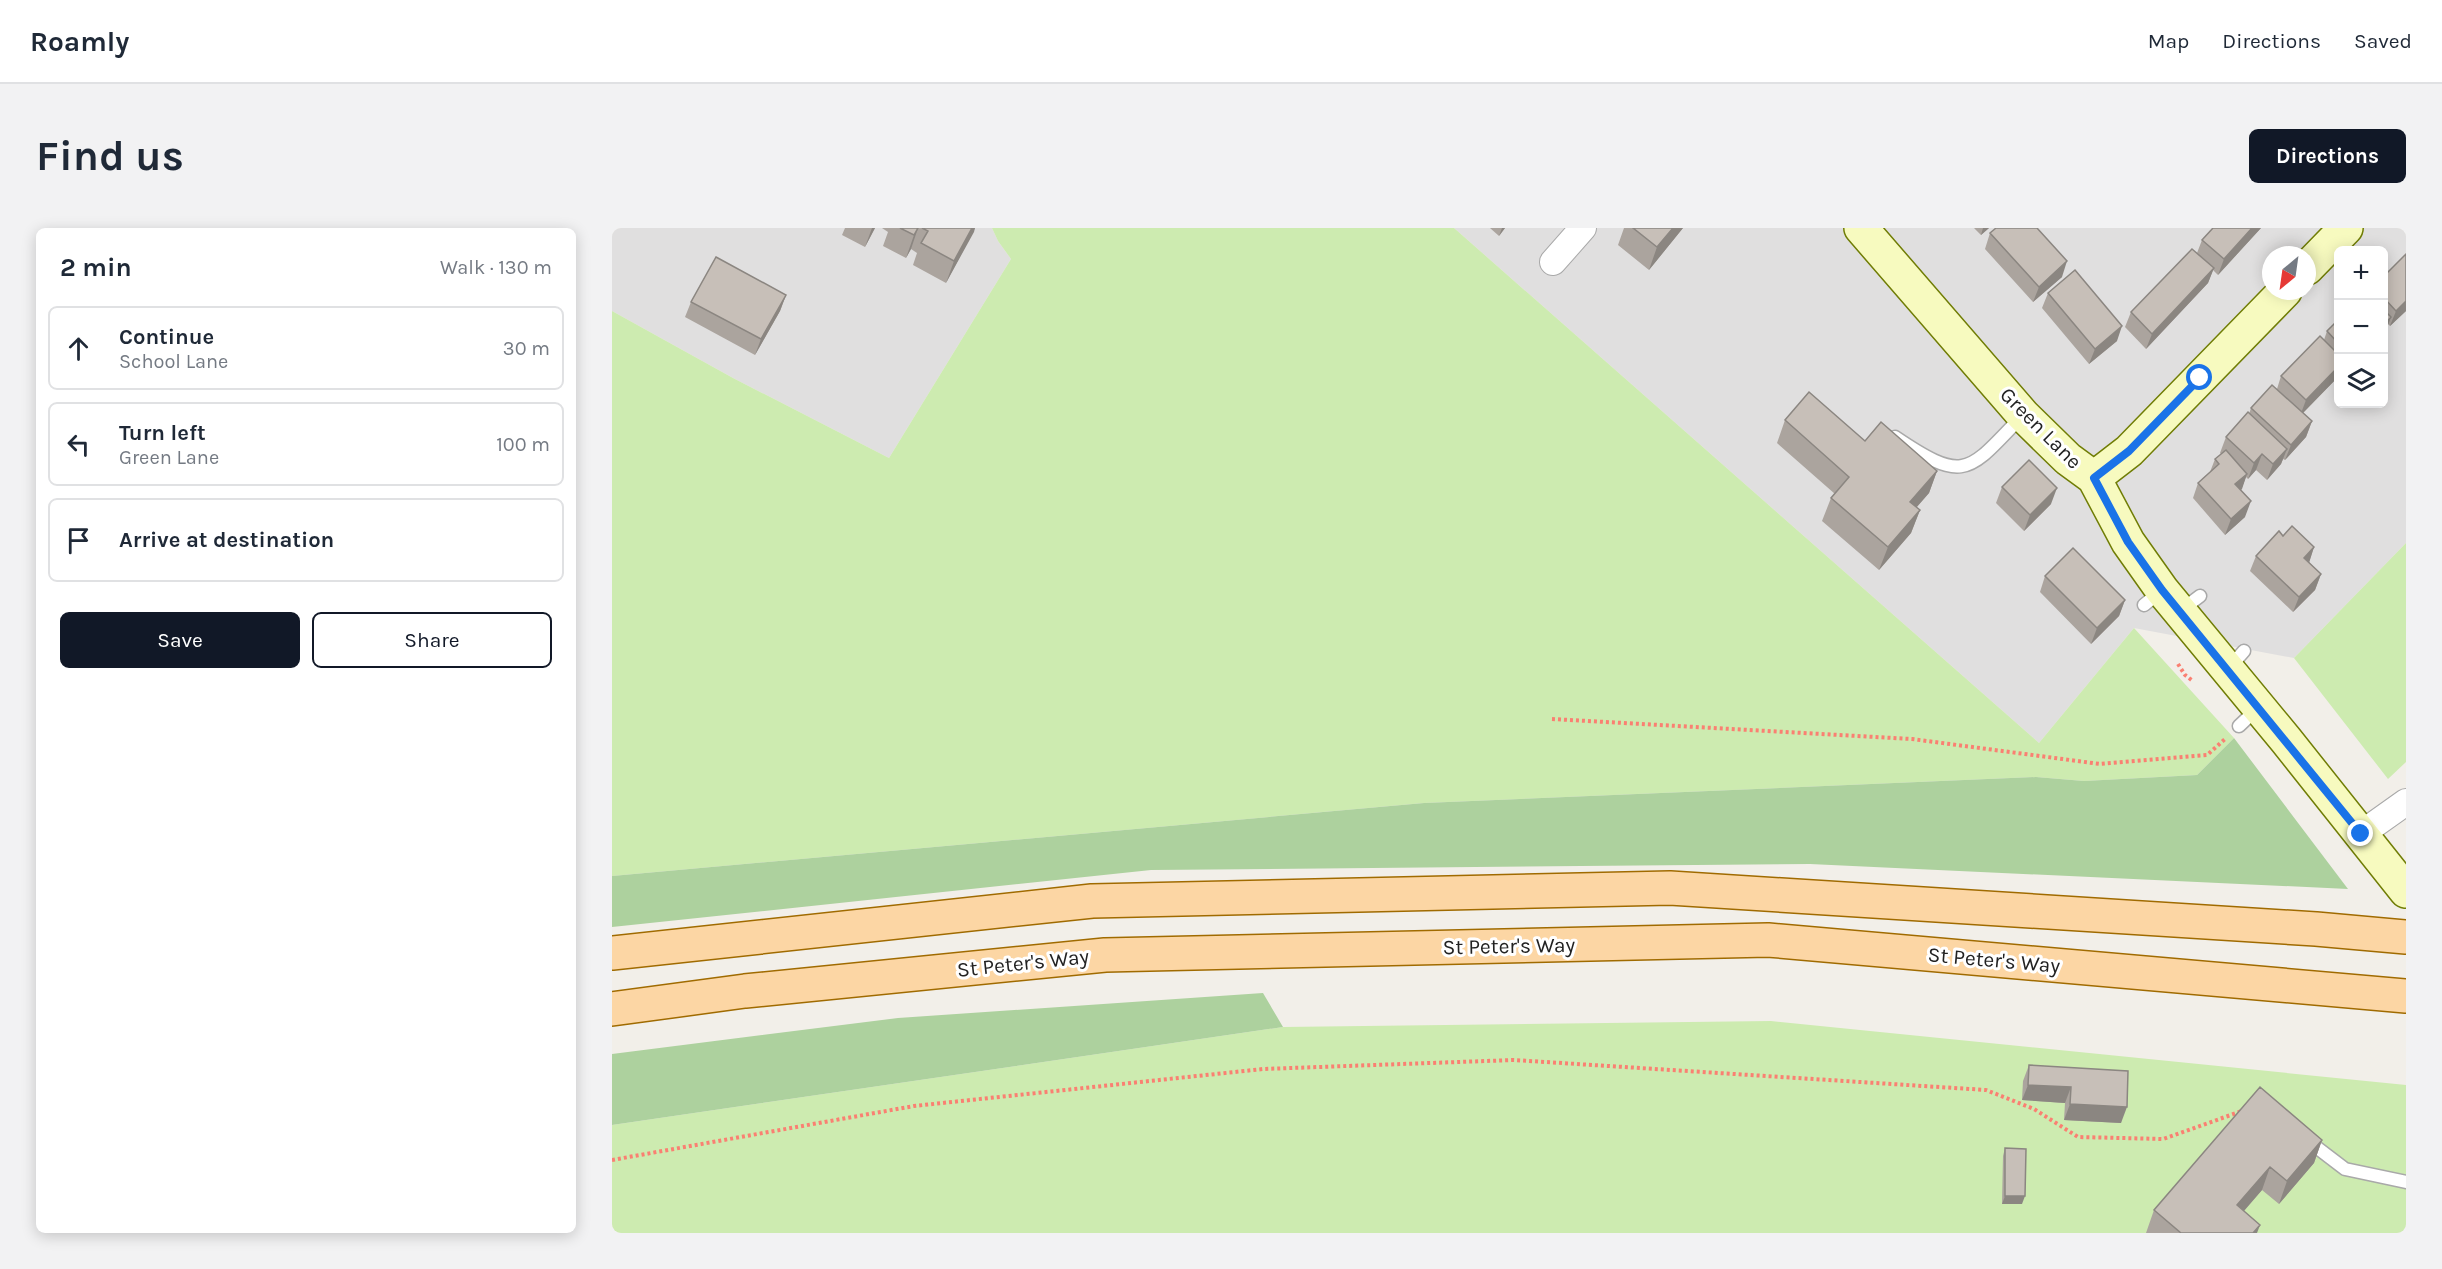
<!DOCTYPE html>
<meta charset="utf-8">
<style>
:root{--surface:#fff;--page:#f2f2f3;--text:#1f2937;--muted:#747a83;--line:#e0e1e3;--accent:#111827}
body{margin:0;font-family:Karla,sans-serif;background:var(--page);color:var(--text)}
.controls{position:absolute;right:18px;top:18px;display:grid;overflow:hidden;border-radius:9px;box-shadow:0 3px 15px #0003}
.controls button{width:54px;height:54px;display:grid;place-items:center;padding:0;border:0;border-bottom:2px solid var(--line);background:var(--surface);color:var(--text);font:30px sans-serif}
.compass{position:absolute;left:1650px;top:18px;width:54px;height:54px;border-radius:50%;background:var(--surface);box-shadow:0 3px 15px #0003;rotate:209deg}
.stop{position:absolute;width:18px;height:18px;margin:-14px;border:4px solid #1a73e8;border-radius:50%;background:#fff}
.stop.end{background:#1a73e8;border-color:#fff;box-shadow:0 2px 6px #0008}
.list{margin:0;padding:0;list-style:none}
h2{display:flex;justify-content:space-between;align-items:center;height:78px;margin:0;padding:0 24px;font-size:26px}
h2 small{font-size:20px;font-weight:400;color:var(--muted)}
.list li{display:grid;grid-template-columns:39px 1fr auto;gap:18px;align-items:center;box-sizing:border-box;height:84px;margin:0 12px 12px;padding:0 12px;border:2px solid var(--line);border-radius:9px}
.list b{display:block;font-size:22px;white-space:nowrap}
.list p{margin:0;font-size:20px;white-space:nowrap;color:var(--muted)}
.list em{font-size:20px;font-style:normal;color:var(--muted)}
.actions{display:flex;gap:12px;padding:18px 24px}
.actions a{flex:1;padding:14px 0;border:2px solid var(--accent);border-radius:9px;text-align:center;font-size:21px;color:var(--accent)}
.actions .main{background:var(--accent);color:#fff}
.icon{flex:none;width:33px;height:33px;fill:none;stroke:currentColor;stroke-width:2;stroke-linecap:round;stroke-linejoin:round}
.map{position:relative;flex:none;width:1794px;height:1005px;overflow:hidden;border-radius:9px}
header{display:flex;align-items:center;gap:36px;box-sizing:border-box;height:84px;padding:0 30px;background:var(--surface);border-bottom:2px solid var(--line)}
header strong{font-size:28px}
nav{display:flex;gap:33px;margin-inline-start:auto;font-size:21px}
.intro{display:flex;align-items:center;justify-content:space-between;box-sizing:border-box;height:144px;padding:0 36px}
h1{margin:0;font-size:42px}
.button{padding:15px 27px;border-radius:9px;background:var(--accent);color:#fff;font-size:21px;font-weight:700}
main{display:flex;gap:36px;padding:0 36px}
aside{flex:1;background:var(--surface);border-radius:9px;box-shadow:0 3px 15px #0003}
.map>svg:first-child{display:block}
</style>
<header>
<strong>Roamly</strong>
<nav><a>Map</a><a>Directions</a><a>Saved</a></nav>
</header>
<div class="intro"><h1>Find us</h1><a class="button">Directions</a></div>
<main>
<aside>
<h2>2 min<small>Walk · 130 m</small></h2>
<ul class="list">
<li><svg class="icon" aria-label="ahead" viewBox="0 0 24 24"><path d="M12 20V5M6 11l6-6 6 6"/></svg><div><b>Continue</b><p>School Lane</p></div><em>30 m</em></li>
<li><svg class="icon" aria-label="left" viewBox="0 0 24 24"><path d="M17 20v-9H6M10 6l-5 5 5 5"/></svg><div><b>Turn left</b><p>Green Lane</p></div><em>100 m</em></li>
<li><svg class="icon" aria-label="arrive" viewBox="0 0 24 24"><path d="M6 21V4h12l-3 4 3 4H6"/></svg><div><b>Arrive at destination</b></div></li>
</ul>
<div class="actions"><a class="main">Save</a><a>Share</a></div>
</aside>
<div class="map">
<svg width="1794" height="1005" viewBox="0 0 1794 1005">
<rect width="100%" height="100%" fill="#f2efe9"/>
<path fill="#e0dfdf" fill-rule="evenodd" d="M0,0H380L386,13L399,31L277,230L121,150L0,83Z
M842,0H1794V315L1682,430L1522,400L1427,515ZM1726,22H1772V176H1726ZM1659,27H1695V63H1659Z"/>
<path fill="#cdebb0" d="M380,0H842L1427,515L1522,400L1622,510L1585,547L1472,553L1424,549L812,575L0,648V83L121,150L277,230L399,31L386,13Z
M1794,315V534L1776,551L1682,430Z
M1159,793L1794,857V1005H0V897L671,799Z"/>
<path fill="#add19e" d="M1622,510L1736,661L1198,636L539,642L0,699V648L812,575L1424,549L1472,553L1585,547Z
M651,765L671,799L0,897V826L286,790Z"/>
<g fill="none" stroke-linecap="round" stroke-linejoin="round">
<defs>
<path id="lane" d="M1283,209C1354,257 1356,244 1411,187
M1532,377L1549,363
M1568,383L1588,368
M1617,440L1632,423
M1627,498L1646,480
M1695,912L1733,941L1794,954"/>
<path id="street" d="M941,34L971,0
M1749,606L1794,574"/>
<path id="secondary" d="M1249,0L1411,187L1456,231L1482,250L1516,314L1550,362L1674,512L1794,663
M1695,40L1734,0
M1482,250L1517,223L1673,63"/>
<path id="primary" d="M0,725L480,673L1058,660L1704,701L1794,709
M0,781L133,763L493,727L1156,712L1794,768"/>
</defs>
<use href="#lane" stroke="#a9a9a9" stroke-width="15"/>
<use href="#street" stroke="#a9a9a9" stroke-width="28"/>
<use href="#secondary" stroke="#707d05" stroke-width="36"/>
<use href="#primary" stroke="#a06b00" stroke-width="36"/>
<path stroke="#fa8072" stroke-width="4" stroke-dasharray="3 3" stroke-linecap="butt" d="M1566,436L1573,447L1581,453
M940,491L1300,511L1488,536L1595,527L1613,511
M0,932L302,878L651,841L902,832L1374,862L1422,881L1466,909L1551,911L1630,883"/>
<use href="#lane" stroke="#fff" stroke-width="12"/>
<use href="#street" stroke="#fff" stroke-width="26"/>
<use href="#secondary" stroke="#f7fabf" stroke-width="33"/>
<use href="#primary" stroke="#fcd6a4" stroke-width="33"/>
</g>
<path fill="#aba49e" d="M233,0H263L253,19L230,7Z
M270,0H363L334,55L301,37L305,25L299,21L294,30L271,18L276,4Z
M878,0H893L887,8Z
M1012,0H1071L1037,42L1006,17Z
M1362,0H1377L1369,7Z
M1601,0H1649L1606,47L1601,42L1596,55L1534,121L1513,99L1519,84L1585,25L1590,12Z
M1378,5L1450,49L1421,74L1373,21Z
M1772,48L1794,83L1778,98L1776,96L1773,105L1772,107Z
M1436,65L1505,113L1477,136L1430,80Z
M174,67L168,83L143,127L73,89L79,74Z
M1726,92V149L1691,185L1700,193L1694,209L1673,232L1671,231L1669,236L1655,252L1644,242L1636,251L1634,249L1629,262L1633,289L1613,307L1581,270L1586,255L1598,244L1603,231L1609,226L1608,225L1614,209L1637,186L1639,180L1665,161L1669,148L1712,112L1715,103Z
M1173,192L1253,213L1325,243L1317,265L1304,280L1308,282L1299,305L1267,342L1210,293L1219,270L1223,266L1165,215Z
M1390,259L1439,276L1412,303L1384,275Z
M1671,308L1702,319L1697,334L1709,346L1703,362L1681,384L1638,343L1644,328Z
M1433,348L1513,372L1507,388L1479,416L1428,364Z
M1417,837L1516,843L1509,895L1452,892L1453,875L1410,872L1411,853Z
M1710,912L1702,935L1667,976L1650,962L1632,983L1645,1005H1534L1542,982Z
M1393,920L1410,976H1390L1391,928Z"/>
<path fill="#8b8681" d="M260,0H263L253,19Z
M306,0L299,21L294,30L302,7Z
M360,0H363L362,4L334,55L342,33Z
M890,0H893L887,8Z
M1061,0H1071L1037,42L1045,19Z
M1371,0H1377L1369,7Z
M1640,0H1649L1606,47L1612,31Z
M1455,33L1450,49L1421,74L1427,59Z
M1602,40L1596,55L1534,121L1540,106Z
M174,67L168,83L143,127L149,111Z
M1794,73V83L1778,98L1784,83Z
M1779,89L1773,105L1772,107V97Z
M1510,98L1505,113L1477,136L1483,121Z
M1726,139V149L1688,188L1694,172Z
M1700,193L1694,209L1673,232L1679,217Z
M1675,221L1669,236L1655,252L1661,236Z
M1650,226L1644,242L1636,251L1642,235Z
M1325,243L1317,265L1289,297L1298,274Z
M1635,246L1630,261L1618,272L1623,256Z
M1445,260L1439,276L1412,303L1418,287Z
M1639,273L1633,289L1613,307L1619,291Z
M1308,282L1299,305L1267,342L1276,319Z
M1702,319L1697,335L1692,330Z
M1709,346L1703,362L1681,384L1687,369Z
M1513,372L1507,388L1479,416L1485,400Z
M1416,857L1459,859L1453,875L1410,872Z
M1458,876L1515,879L1509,895L1452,892Z
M1710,912L1702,935L1667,976L1675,953Z
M1658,939L1650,962L1617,1000L1625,977Z
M1393,968H1413L1410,976H1390Z
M1648,997L1645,1005H1641Z"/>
<path fill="#c7bfb8" stroke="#8b8681" stroke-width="1.5" d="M288,0H306L302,7Z
M310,0H360L342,33L309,15L316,3Z
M1021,0H1061L1045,19Z
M1384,0H1425L1455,33L1427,59L1378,5Z
M1601,0H1640L1612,31L1590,12Z
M1580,21L1602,40L1540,106L1519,84Z
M1794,26V73L1784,83L1772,70V48Z
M104,29L174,67L149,111L79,74Z
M1463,42L1510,98L1483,121L1436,65Z
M1772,82L1779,89L1772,97Z
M1726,92V115L1715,103Z
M1708,108L1726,126V139L1694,172L1669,148Z
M1660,157L1700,193L1679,217L1639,180Z
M1197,164L1253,213L1269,194L1325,243L1298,274L1308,282L1276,319L1219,270L1237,249L1173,192Z
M1636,184L1675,221L1661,236L1650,226L1642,235L1614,209Z
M1614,222L1635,246L1623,256L1639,273L1619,291L1586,255L1607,236L1603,231Z
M1417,232L1445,260L1418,287L1390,259Z
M1680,298L1702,319L1692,330L1709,346L1687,369L1644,328L1667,303L1671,308Z
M1461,320L1513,372L1485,400L1433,348Z
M1417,837L1516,843L1515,879L1458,876L1459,859L1416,857Z
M1648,859L1710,912L1675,953L1658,939L1625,977L1648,997L1641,1005H1569L1542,982Z
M1393,920L1414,921L1413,968H1393Z"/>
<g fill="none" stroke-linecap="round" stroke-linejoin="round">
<path stroke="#1a73e8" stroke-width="8" d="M1588,150L1517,223L1482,250L1516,314L1550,362L1749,606"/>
</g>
<g text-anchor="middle" stroke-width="6" stroke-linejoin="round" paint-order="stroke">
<g font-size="21" fill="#222" stroke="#fff">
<text transform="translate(1429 200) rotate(45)" y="7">Green Lane</text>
<text transform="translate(897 718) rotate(-1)" y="7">St Peter's Way</text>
<text transform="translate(1382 732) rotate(5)" y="7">St Peter's Way</text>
<text transform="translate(411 735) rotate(-6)" y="7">St Peter's Way</text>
</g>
</g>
</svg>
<div class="controls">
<button>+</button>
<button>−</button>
<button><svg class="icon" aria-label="layers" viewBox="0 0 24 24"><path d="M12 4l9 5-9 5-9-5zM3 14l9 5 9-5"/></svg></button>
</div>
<svg class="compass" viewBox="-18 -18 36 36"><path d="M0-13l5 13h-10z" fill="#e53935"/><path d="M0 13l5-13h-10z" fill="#747a83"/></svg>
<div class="stop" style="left:1588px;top:150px"></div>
<div class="stop end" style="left:1749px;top:606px"></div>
</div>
</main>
